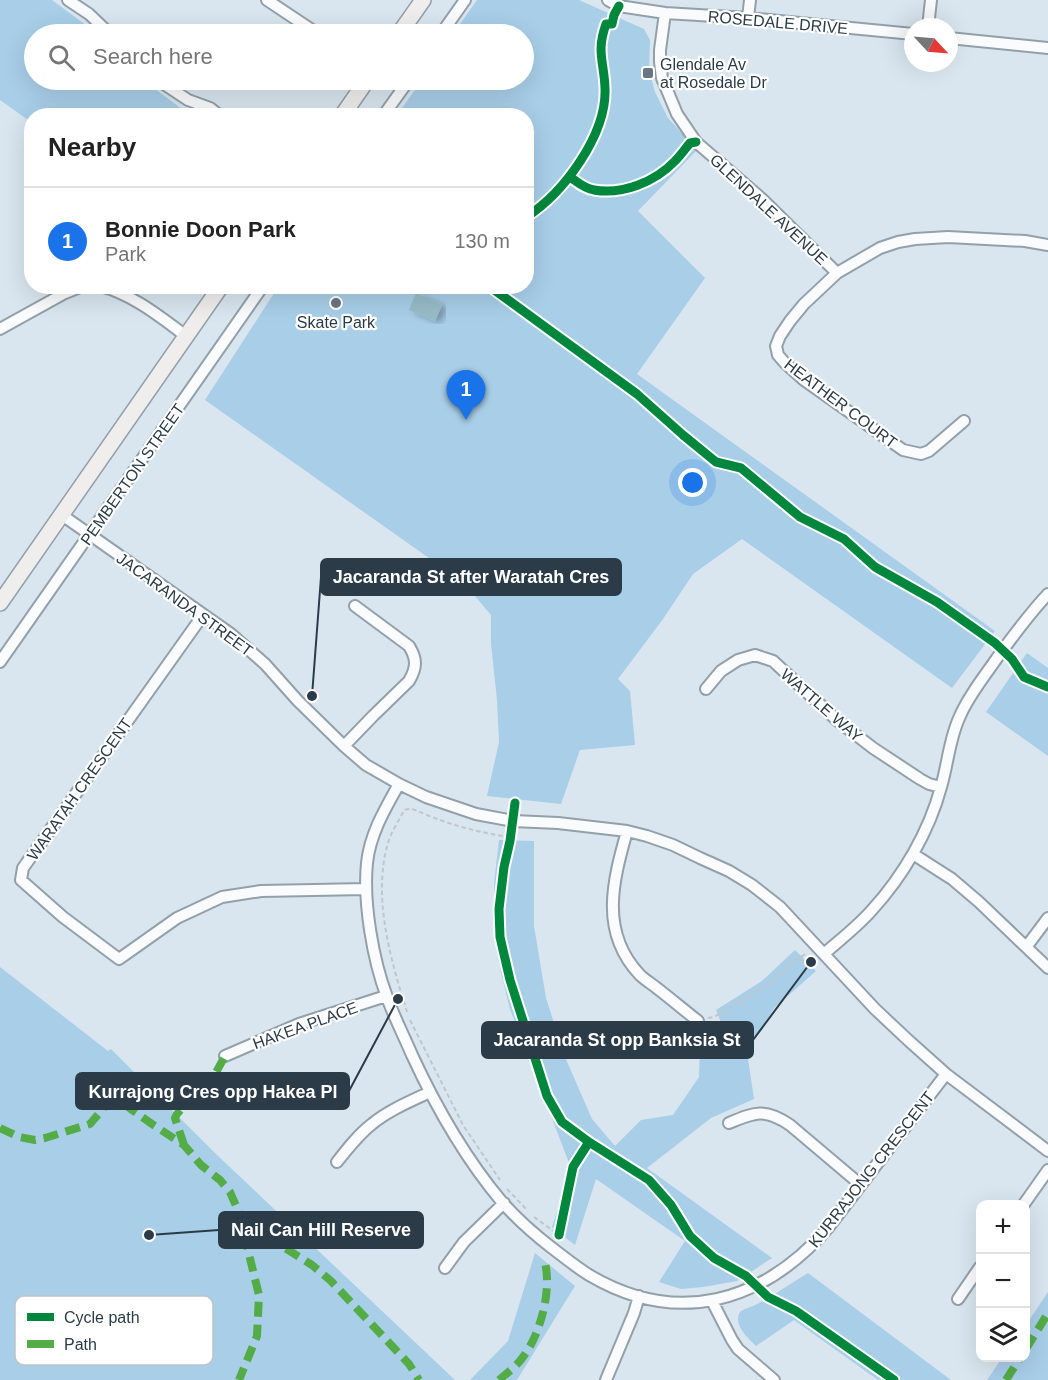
<!DOCTYPE html>
<meta charset="utf-8">
<style>
:root{--surface:#fff;--page:#f6f6f6;--text:#222;--muted:#767676;--line:#e0e0e0;--accent:#1a73e8}
body{margin:0;font-family:Arial,sans-serif;background:var(--page);color:var(--text)}
.controls{position:absolute;right:18px;bottom:18px;display:grid;overflow:hidden;border-radius:12px;box-shadow:0 6px 24px #0002}
.controls button{width:54px;height:54px;display:grid;place-items:center;padding:0;border:0;border-bottom:2px solid var(--line);background:var(--surface);color:var(--text);font:30px sans-serif}
.compass{position:absolute;left:904px;top:18px;width:54px;height:54px;border-radius:50%;background:var(--surface);box-shadow:0 6px 24px #0002;rotate:116deg}
.you{position:absolute;left:693px;top:483px;width:21px;height:21px;margin:-15px;border:4px solid #fff;border-radius:50%;background:#1a73e8;box-shadow:0 0 0 9px #1a73e833}
.badge{display:grid;place-items:center;width:39px;height:39px;border-radius:50%;background:var(--accent);color:#fff;font-size:20px;font-weight:700}
.pin{position:absolute;translate:-50% -50px;filter:drop-shadow(0 2px 3px #0008)}
.pin::after{content:'';position:absolute;top:32px;width:21px;height:18px;background:inherit;clip-path:polygon(0 0,100% 0,50% 100%)}
.list{margin:0;padding:0;list-style:none}
h2{display:flex;justify-content:space-between;align-items:center;height:78px;margin:0;padding:0 24px;font-size:26px}
h2 small{font-size:20px;font-weight:400;color:var(--muted)}
.list li{display:grid;grid-template-columns:39px 1fr auto;gap:18px;align-items:center;box-sizing:border-box;height:108px;padding:0 24px;border-top:2px solid var(--line)}
.list b{display:block;font-size:22px;white-space:nowrap}
.list p{margin:0;font-size:20px;white-space:nowrap;color:var(--muted)}
.list em{font-size:20px;font-style:normal;color:var(--muted)}
.icon{flex:none;width:33px;height:33px;fill:none;stroke:currentColor;stroke-width:2;stroke-linecap:round;stroke-linejoin:round}
.map{position:relative;flex:none;width:1048px;height:1380px;overflow:hidden}
.search{position:absolute;background:var(--surface);box-shadow:0 6px 24px #0002;left:24px;top:24px;width:510px;height:66px;display:flex;align-items:center;gap:15px;box-sizing:border-box;padding:0 21px;border-radius:33px;color:var(--muted);font-size:22px}
.panel{position:absolute;background:var(--surface);box-shadow:0 6px 24px #0002;left:24px;top:108px;width:510px;height:186px;border-radius:24px}
.map>svg:first-child{display:block}
</style>
<div class="map">
<svg width="1048" height="1380" viewBox="0 0 1048 1380">
<defs>
<filter id="shadow"><feDropShadow dx="5.5" dy="3" stdDeviation="3" flood-color="#0004"/></filter>
</defs>
<rect width="100%" height="100%" fill="#d9e6ef"/>
<path fill="#a8cee8" d="M0,0H52L98,34H34V80H143L186,112L201,115L32,116L31,122L0,100Z
M477,0H579L644,29L650,40L649,70L655,92L668,118L697,150L638,211L705,278L637,374L995,631L952,688L742,539L693,574L663,619L618,679L630,691L635,745L580,750L561,804L487,796L499,742L497,700L491,644V615L463,582L205,400L278,287L526,286V116L397,115L422,80H524V34H453Z
M1027,653L1048,668V756L986,712Z
M499,840L534,841V926L546,998L565,1057L592,1119L615,1146L641,1120L673,1115L699,1077L700,1046C718,1038 726,1029 716,1010L762,981L795,950L816,971L774,1008L747,1052L754,1099L711,1118L647,1168L772,1258L737,1281L703,1287L681,1289L659,1282L685,1241L596,1179L575,1245L552,1227L571,1168L510,1009L502,977L496,947L494,884Z
M0,967L108,1051L111,1049L217,1155L455,1380H0Z
M535,1253L575,1286L517,1380H470L508,1341Z
M808,1273L951,1380H878L794,1320L756,1346C749,1339 734,1326 739,1314C742,1308 750,1308 755,1305C773,1296 790,1284 808,1273Z
M1048,1292V1380H987L1002,1358H1026V1325Z"/>
<path fill="#98bcc7" filter="url(#shadow)" d="M416,293L442,305L435,321L409,310Z"/>
<g fill="none" stroke-linecap="round" stroke-linejoin="round">
<defs>
<path id="minor" d="M68,0L89,14L110,34
M267,0L318,34
M608,0L619,6L665,13L748,18L913,34
M665,13L660,50V62L662,78L677,114L696,142L762,199L837,273
M748,18L750,0
M928,27L931,0
M441,34L465,0
M949,38L1048,48
M158,80L188,100L210,108L220,116
M383,116L409,80
M100,286C132,294 159,316 186,336
M0,329L65,293L80,287L97,286
M964,421L929,451L921,454L903,450L804,380L785,363L778,355L776,346L780,336L790,321L804,304L837,273L880,248L898,242L915,239L948,237L1025,241L1048,245
M62,515L231,634L265,664L298,701L344,746L366,765L399,784L426,797L476,814L513,821L558,823L627,831L647,836L673,845L700,858L729,871L752,885L780,907L875,1009L908,1040L946,1074L1048,1151
M203,615L23,868L21,880L63,917L119,959L177,918L222,897L261,891L366,889
M0,662L263,286
M706,689L721,671L738,660L755,655L773,661L838,721L873,748L920,779L929,784L941,787
M344,746L373,716L409,681C417,667 417,659 409,646L355,606
M399,784C385,809 370,834 367,863C363,903 373,960 387,997C394,1017 404,1036 412,1055C436,1107 465,1158 502,1202C517,1219 534,1234 552,1248C564,1257 576,1267 589,1275C677,1327 762,1303 828,1228L946,1074
M627,831C613,881 599,932 640,975C645,980 652,984 658,989C671,999 684,1010 698,1021
M913,854L952,879L979,902L1048,968
M1027,946L1048,918
M825,953C841,939 858,926 872,910C903,876 929,832 941,787C948,764 949,739 960,716C969,695 984,677 997,658C1013,636 1029,614 1048,594
M225,1056L299,1024L386,996
M729,1123C755,1112 765,1108 790,1125L861,1185
M337,1162C348,1148 359,1134 372,1124C389,1110 411,1101 430,1092
M1024,1204L1048,1170
M445,1268L464,1242L504,1203
M958,1299L980,1267
M712,1301L732,1340L738,1349L774,1380
M606,1380L634,1313L639,1296"/>
<path id="secondary" d="M399,34L423,0
M342,116L367,80
M0,603L221,286"/>
</defs>
<use href="#minor" stroke="#93a0a9" stroke-width="14"/>
<use href="#secondary" stroke="#93a0a9" stroke-width="18"/>
<path stroke="#c1c6ca" stroke-width="2" stroke-dasharray="4.5 3" stroke-linecap="butt" d="M799,958L809,968
M407,1012C391,961 372,897 388,843C391,832 399,821 404,810C413,807 419,812 427,815C454,826 481,833 510,837
M708,1018L714,1017L769,984L799,958L806,954
M410,1020L463,1125L500,1180
M507,1189L528,1211
M534,1217L559,1235"/>
<use href="#minor" stroke="#f9fbfd" stroke-width="10"/>
<use href="#secondary" stroke="#f0eeed" stroke-width="15"/>
<path stroke="#54ac47" stroke-width="8" stroke-dasharray="15 8" stroke-linecap="butt" d="M0,1128L19,1137L35,1140L45,1138L90,1124L107,1104L113,1102L120,1103L128,1107L152,1124L184,1145L201,1165L220,1180L230,1192L240,1215L244,1234L259,1295L257,1336L239,1380
M184,1145L175,1118L177,1114L209,1077L214,1076L225,1056
M244,1234L253,1233L266,1236L312,1265L331,1281L409,1364L419,1380
M1026,1349L1048,1313
M499,1380C507,1373 517,1366 523,1357C540,1335 552,1291 545,1263
M1006,1380L1020,1358"/>
<defs>
<path id="cycleway" d="M570,177C577,182 585,189 594,190C622,195 655,182 675,161C680,156 685,149 690,143L696,142
M526,217C564,193 607,134 605,88C604,61 596,52 606,24H612L614,15L619,6
M489,286L637,394L683,435L716,462L741,468L800,517L844,539L875,567L937,602L995,643L1012,659L1024,677L1048,687
M515,803L510,841L504,867L499,909L500,937L510,980L547,1096L562,1122L589,1142L649,1180L671,1205L690,1236L714,1258L746,1276L768,1297L796,1311L894,1380
M559,1235L573,1167L589,1142"/>
</defs>
<use href="#cycleway" stroke="#fff" stroke-width="13"/>
<use href="#cycleway" stroke="#00873e" stroke-width="9"/>
</g>
<g fill="#687782" stroke="#fff" stroke-width="2">
<rect x="642" y="67" width="12" height="12" rx="3"/>
<circle cx="336" cy="303" r="6"/>
</g>
<g text-anchor="middle" stroke-width="4.5" stroke-linejoin="round" paint-order="stroke">
<g font-size="16" fill="#2b3b47" stroke="#fff">
<text transform="translate(778 22) rotate(5)" y="6">ROSEDALE DRIVE</text>
<text transform="translate(769 209) rotate(43)" y="6">GLENDALE AVENUE</text>
<text transform="translate(841 403) rotate(37)" y="6">HEATHER COURT</text>
<text transform="translate(132 474) rotate(-55)" y="6">PEMBERTON STREET</text>
<text transform="translate(185 604) rotate(36)" y="6">JACARANDA STREET</text>
<text transform="translate(822 705) rotate(41)" y="6">WATTLE WAY</text>
<text transform="translate(79 789) rotate(-55)" y="6">WARATAH CRESCENT</text>
<text transform="translate(305 1025) rotate(-20)" y="6">HAKEA PLACE</text>
<text transform="translate(871 1169) rotate(-52)" y="6">KURRAJONG CRESCENT</text>
</g>
<g font-size="16" fill="#2b3b47" stroke="#fff" text-anchor="start">
<text x="660" y="70">Glendale Av<tspan x="660" dy="18">at Rosedale Dr</tspan></text>
<text x="336" y="328" text-anchor="middle">Skate Park</text>
</g>
</g>
<rect x="15" y="1296" width="198" height="69" rx="9" fill="#fff" stroke="#bfc4c8" stroke-width="1.5"/>
<rect x="27" y="1313" width="27" height="8" fill="#00873e"/>
<rect x="27" y="1340" width="27" height="8" fill="#54ac47"/>
<g font-size="16" fill="#2b3b47">
<text x="64" y="1323">Cycle path</text>
<text x="64" y="1350">Path</text>
</g>
<path fill="none" stroke="#2b3b47" stroke-width="2" d="M312 696L321 577M811 962L753 1040M398 999L349 1091M149 1235L219 1230"/>
<g fill="#2b3b47" stroke="#fff" stroke-width="2">
<circle cx="312" cy="696" r="6"/>
<circle cx="811" cy="962" r="6"/>
<circle cx="398" cy="999" r="6"/>
<circle cx="149" cy="1235" r="6"/>
</g>
<g fill="#2b3b47" stroke="#2b3b47" stroke-width="2">
<rect x="321" y="559" width="300" height="36" rx="6"/>
<rect x="482" y="1022" width="271" height="36" rx="6"/>
<rect x="76" y="1073" width="273" height="36" rx="6"/>
<rect x="219" y="1212" width="204" height="36" rx="6"/>
</g>
<g font-size="18" text-anchor="middle" font-weight="bold" fill="#fff">
<text x="471" y="583">Jacaranda St after Waratah Cres</text>
<text x="617" y="1046">Jacaranda St opp Banksia St</text>
<text x="213" y="1098">Kurrajong Cres opp Hakea Pl</text>
<text x="321" y="1236">Nail Can Hill Reserve</text>
</g>
</svg>
<div class="controls">
<button>+</button>
<button>−</button>
<button><svg class="icon" aria-label="layers" viewBox="0 0 24 24"><path d="M12 4l9 5-9 5-9-5zM3 14l9 5 9-5"/></svg></button>
</div>
<svg class="compass" viewBox="-18 -18 36 36"><path d="M0-13l5 13h-10z" fill="#e53935"/><path d="M0 13l5-13h-10z" fill="#767676"/></svg>
<div class="you"></div>
<div class="pin badge" style="left:466px;top:420px">1</div>
<div class="search"><svg class="icon" aria-label="search" viewBox="0 0 24 24"><circle cx="10" cy="10" r="6"/><path d="M15 15l6 6"/></svg>Search here</div>
<section class="panel">
<h2>Nearby<small></small></h2>
<ul class="list">
<li><span class="badge">1</span><div><b>Bonnie Doon Park</b><p>Park</p></div><em>130 m</em></li>
</ul>
</section>
</div>
